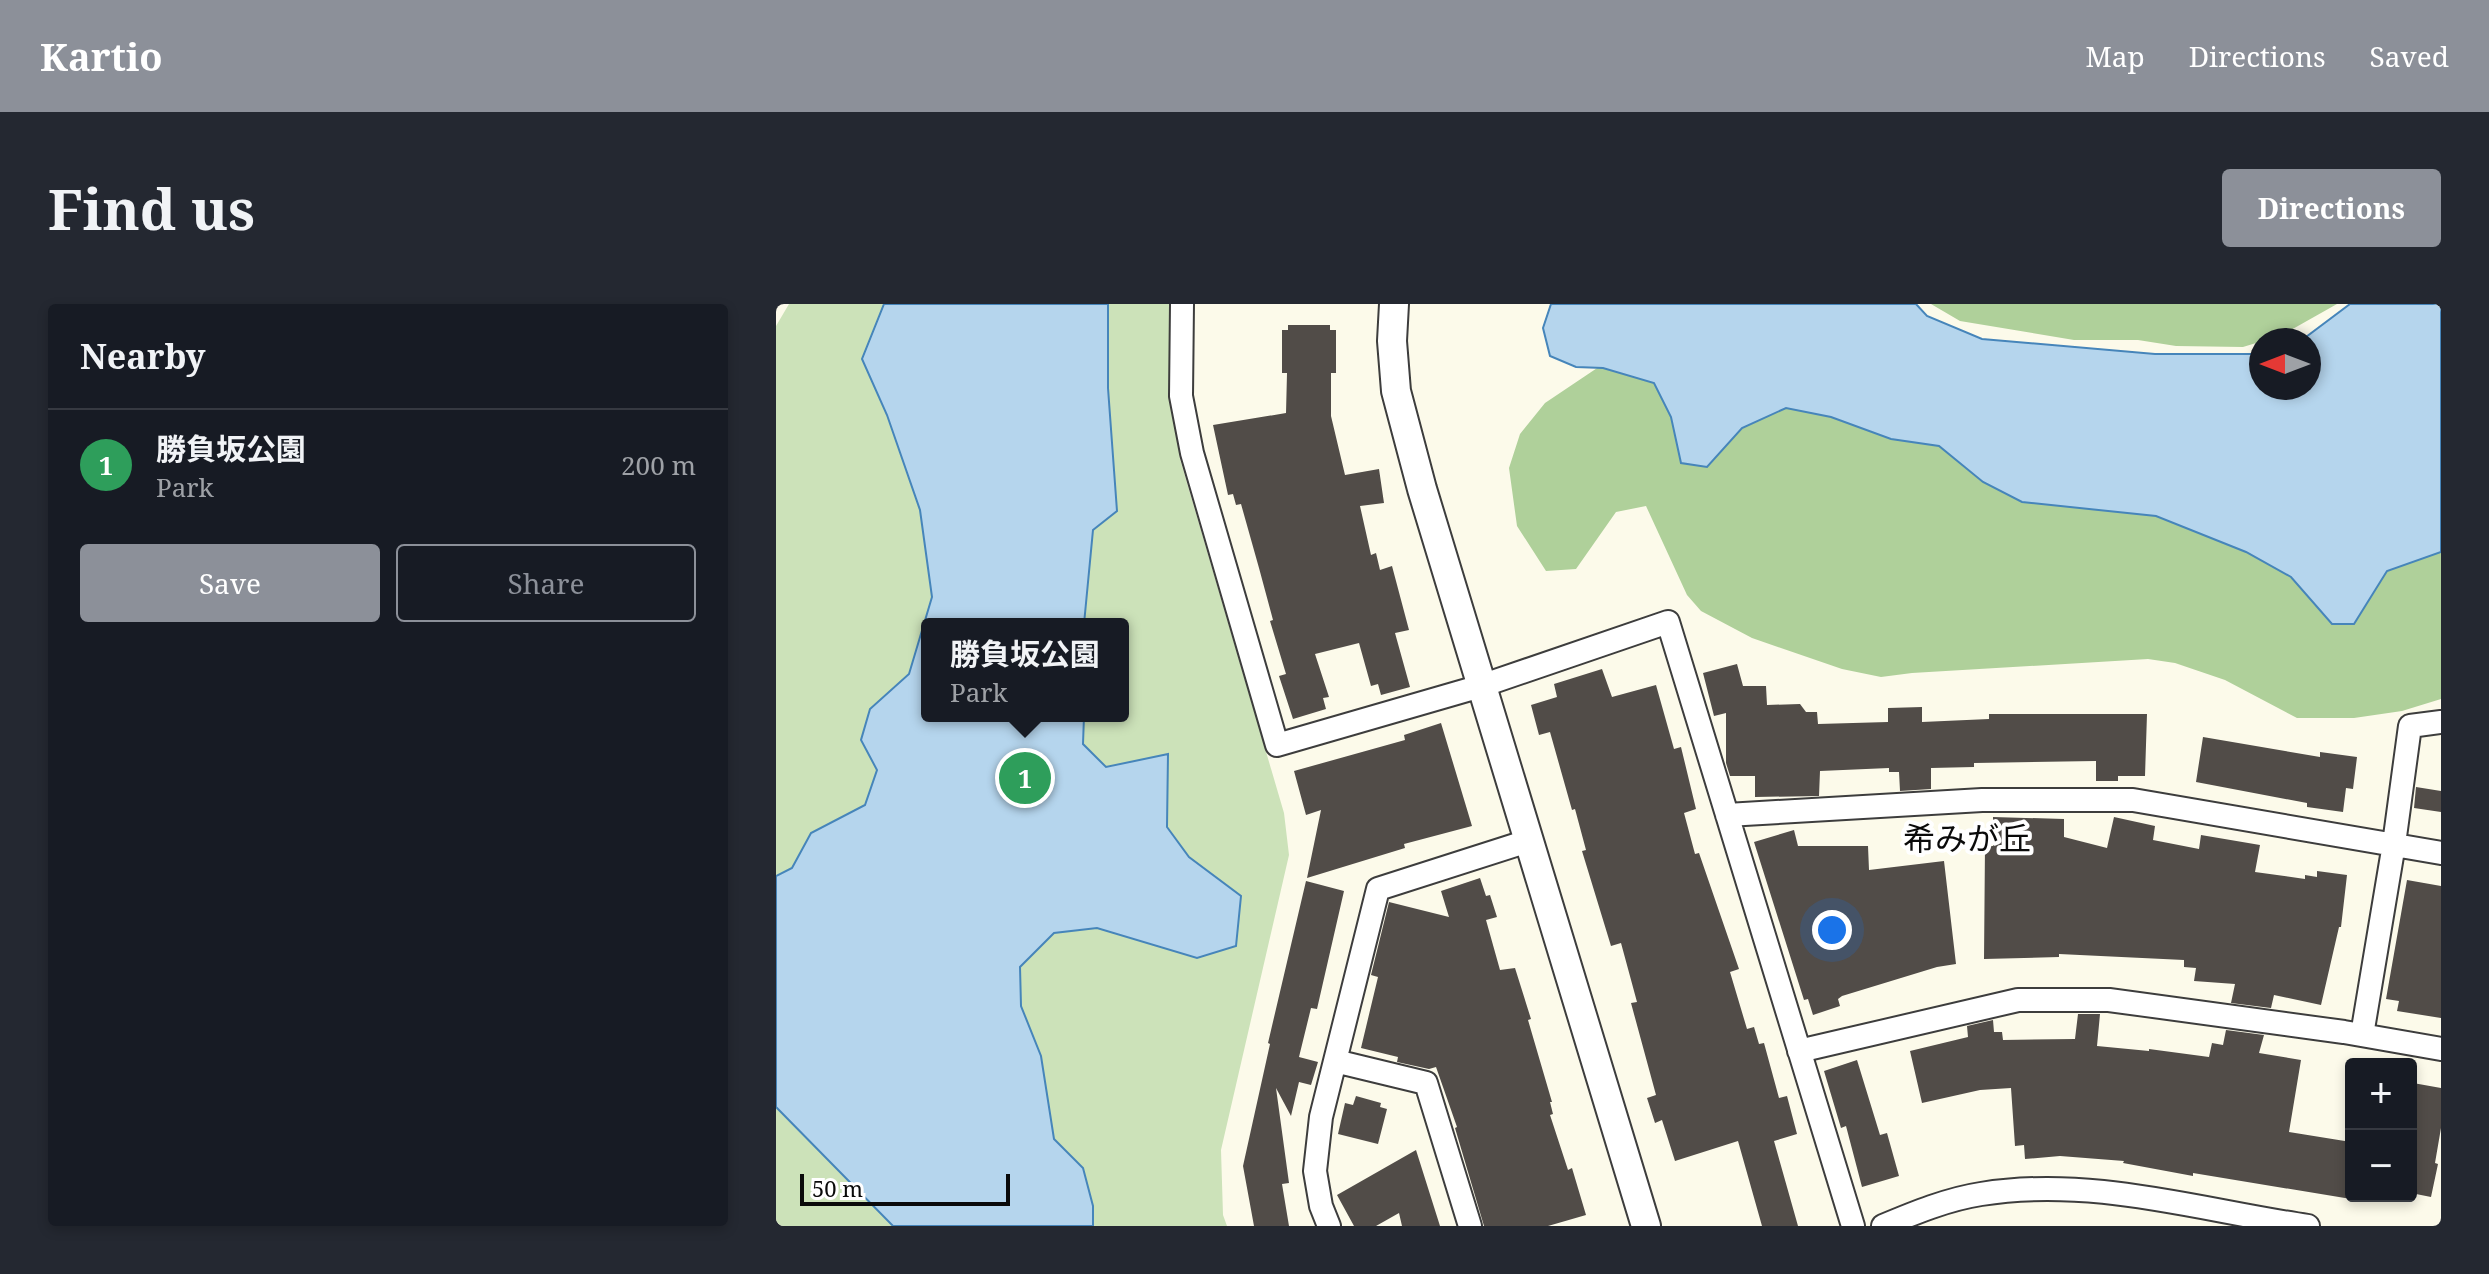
<!DOCTYPE html>
<meta charset="utf-8">
<style>
:root{--surface:#171b24;--page:#242831;--text:#f1f3f6;--muted:#9ea1a6;--line:#363941;--accent:#8c9099}
body{margin:0;font-family:"Noto Serif","Noto Sans JP",serif;background:var(--page);color:var(--text)}
.controls{position:absolute;right:24px;bottom:24px;display:grid;overflow:hidden;border-radius:8px;box-shadow:0 4px 12px #0003}
.controls button{width:72px;height:72px;display:grid;place-items:center;padding:0;border:0;border-bottom:2px solid var(--line);background:var(--surface);color:var(--text);font:40px sans-serif}
.compass{position:absolute;left:1473px;top:24px;width:72px;height:72px;border-radius:50%;background:var(--surface);box-shadow:0 4px 12px #0003;rotate:270deg}
.scale{position:absolute;left:24px;bottom:20px;width:210px;box-sizing:border-box;padding-left:8px;border:4px solid #0a0a0a;border-top:0;font-size:22px;line-height:28px;white-space:nowrap;color:#0a0a0a;-webkit-text-stroke:6px #fff;paint-order:stroke}
.you{position:absolute;left:1056px;top:626px;width:28px;height:28px;margin:-20px;border:6px solid #fff;border-radius:50%;background:#1a73e8;box-shadow:0 0 0 12px #1a73e833}
.badge{display:grid;place-items:center;width:52px;height:52px;border-radius:50%;background:var(--accent);color:#fff;font-size:26px;font-weight:700}
.pin{position:absolute;translate:-50% -50%;border:4px solid #fff;box-shadow:0 2px 8px #0006}
.popup{position:absolute;left:145px;top:314px;width:208px;height:104px;box-sizing:border-box;display:grid;place-content:center;border-radius:8px;background:var(--surface);filter:drop-shadow(0 2px 6px #0005);font-size:26px;white-space:nowrap;color:var(--muted)}
.popup b{font-size:30px;color:var(--text)}
.popup::after{content:'';position:absolute;left:50%;top:100%;margin-left:-16px;border:16px solid transparent;border-top-color:var(--surface)}
.list{margin:0;padding:0;list-style:none}
h2{display:flex;justify-content:space-between;align-items:center;height:104px;margin:0;padding:0 32px;font-size:34px}
h2 small{font-size:26px;font-weight:400;color:var(--muted)}
.list li{display:grid;grid-template-columns:52px 1fr auto;gap:24px;align-items:center;box-sizing:border-box;height:112px;padding:0 32px;border-top:2px solid var(--line)}
.list b{display:block;font-size:30px;white-space:nowrap}
.list p{margin:0;font-size:26px;white-space:nowrap;color:var(--muted)}
.list em{font-size:26px;font-style:normal;color:var(--muted)}
.actions{display:flex;gap:16px;padding:24px 32px}
.actions a{flex:1;padding:18px 0;border:2px solid var(--accent);border-radius:8px;text-align:center;font-size:28px;color:var(--accent)}
.actions .main{background:var(--accent);color:#fff}
.map{position:relative;flex:none;width:1665px;height:922px;overflow:hidden;border-radius:8px}
header{display:flex;align-items:center;gap:48px;box-sizing:border-box;height:112px;padding:0 40px;background:var(--accent);color:#fff}
header strong{font-size:38px}
nav{display:flex;gap:44px;margin-inline-start:auto;font-size:28px}
.intro{display:flex;align-items:center;justify-content:space-between;box-sizing:border-box;height:192px;padding:0 48px}
h1{margin:0;font-size:56px}
.button{padding:20px 36px;border-radius:8px;background:var(--accent);color:#fff;font-size:28px;font-weight:700}
main{display:flex;gap:48px;padding:0 48px}
aside{flex:1;background:var(--surface);border-radius:8px;box-shadow:0 4px 12px #0003}
.map>svg:first-child{display:block}
</style>
<header>
<strong>Kartio</strong>
<nav><a>Map</a><a>Directions</a><a>Saved</a></nav>
</header>
<div class="intro"><h1>Find us</h1><a class="button">Directions</a></div>
<main>
<aside>
<h2>Nearby<small></small></h2>
<ul class="list">
<li><span class="badge" style="background:#2e9e5b">1</span><div><b>勝負坂公園</b><p>Park</p></div><em>200 m</em></li>
</ul>
<div class="actions"><a class="main">Save</a><a>Share</a></div>
</aside>
<div class="map">
<svg width="1665" height="922" viewBox="0 0 1665 922">
<rect width="100%" height="100%" fill="#fcfaea"/>
<path fill="#cce2b9" fill-rule="evenodd" d="M13,0H393L395,82L404,155L508,509L513,551L445,846L447,911L451,922H0V22ZM151,320H347V412H151Z"/>
<path fill="#afd09a" d="M1155,0H1561L1506,31L1467,43L1400,42L1362,36H1298L1184,17Z
M842,50L983,93L1358,189L1588,269L1665,237V395L1626,407L1578,414H1521L1449,376L1399,359L1372,355L1136,369L1105,373L1066,365L976,334L925,307L911,291L870,202L840,208L800,265L770,267L741,222L733,164L744,130L769,99Z"/>
<path fill="#b5d5ed" stroke="#4685ba" stroke-width="2" d="M108,0H332V84L341,207L317,226L308,320H151V412H308L307,440L330,463L392,450L391,523L413,553L465,592L460,642L421,654L321,624L278,629L244,663L245,702L265,752L278,835L307,864L317,902V922H117L0,803V572L16,564L35,529L89,501L101,466L85,436L94,405L133,370L156,293L144,206L111,111L86,55Z
M775,0H1140L1151,12L1206,35L1379,50H1485V84H1533V36H1526L1574,0H1665V248L1611,267L1578,320H1556L1515,273L1470,248L1380,212L1246,198L1207,178L1163,142L1115,135L1055,113L1010,104L966,124L931,163L905,159L895,113L878,79L827,64L800,63L774,52L767,24Z"/>
<path fill="#514c48" d="M512,21H554V26H560V69H555V112L569,171L603,165L608,199L584,202L595,251L600,249L604,266L616,262L633,326L619,329L634,383L605,391L602,380L595,382L583,339L539,350L553,393L547,394L550,405L517,415L503,372L510,370L494,317L497,316L483,264L465,200L460,201L457,190L452,191L437,121L510,109L511,69H506V26H512Z
M961,360L967,382H990L991,401L1024,400L1030,408H1041L1042,420L1112,418V404L1146,403V418L1213,415V410H1371L1369,472H1342V477H1320V457L1198,459V463L1155,464V485L1124,487L1123,468H1113V464L1044,467L1043,492L979,493V472H954L950,459V409L938,412L927,369Z
M826,365L836,393L880,381L898,445L905,443L920,505L908,509L919,550L923,549L963,665L954,668L971,725L978,723L983,740L988,739L1003,794L1011,792L1021,830L998,837L1022,922H986L962,837L899,857L886,816L879,819L871,794L880,791L855,699L861,698L845,639L835,642L806,547L810,546L799,505L796,506L774,428L763,431L755,401L781,393L778,380Z
M665,419L696,522L628,540L629,544L531,574L545,506L530,511L518,467L629,436L628,431Z
M1427,433L1544,453V448L1581,453L1577,485L1570,484L1567,508L1531,503V499L1420,478Z
M1640,483L1665,487V508L1638,504Z
M1217,513L1288,515V533L1331,544L1338,513L1379,522L1377,536L1423,545L1425,531L1484,541L1479,568L1529,575V571L1541,573V567L1571,571L1565,623H1563L1545,701L1498,691L1495,704L1455,699L1459,680L1418,677L1420,664L1408,663V656L1283,650V653L1208,655L1209,542H1217Z
M1018,526L1022,542H1092L1093,566L1168,557L1180,660L1161,663L1066,692L1062,695L1064,702L1037,711L1032,695L1028,696L978,538Z
M704,574L710,592L714,591L721,613L710,616L724,666L739,664L755,715L752,716L776,798H774L777,810L774,811L792,866L796,864L810,911L772,922H708L679,824L681,823L660,763L653,765L621,758L622,753L585,744L602,673L595,671L613,598L673,613L665,587Z
M1631,576L1665,582V714L1621,707L1623,697L1610,695Z
M530,577L568,587L541,705L535,704L523,753L542,758L535,781L523,778L515,812L500,784L513,879L506,880L513,922H478L467,862L494,740L492,739Z
M1302,710H1324L1321,742L1373,747V745L1433,753L1436,739L1447,741L1450,726L1488,731L1483,749L1525,756L1513,828L1575,838V895L1417,869V872L1347,859L1348,857L1284,852L1249,855L1248,841L1239,842L1235,784L1204,786L1146,799L1134,747L1192,733L1191,722L1217,716L1218,728H1226L1227,736L1299,735Z
M1081,756L1104,831L1111,829L1123,872L1086,883L1070,822L1065,824L1048,767Z
M1637,779L1665,784V824L1659,859L1662,860L1655,893L1635,889Z
M580,792L605,799L604,803L611,805L602,840L562,830L569,799L577,801Z
M640,846L664,922H626L623,909L600,922H578L561,891Z"/>
<g fill="none" stroke-linecap="round" stroke-linejoin="round">
<defs>
<path id="minor" d="M406,0L405,92L416,149L501,441L705,382L892,318L1077,922
M951,511L1206,496H1357L1665,549
M1586,731L1618,540L1634,422L1665,418
M1023,747L1242,696H1333L1568,728L1665,745
M559,757L650,779L694,922
M553,922L545,902L539,867L545,813L602,585L752,537
M1107,922C1138,909 1172,895 1205,890C1316,872 1423,906 1532,922"/>
<path id="tertiary" d="M618,0L616,37L620,87L646,185L870,922"/>
</defs>
<use href="#minor" stroke="#3d3d3d" stroke-width="26"/>
<use href="#tertiary" stroke="#3d3d3d" stroke-width="32"/>
<use href="#minor" stroke="#fff" stroke-width="22"/>
<use href="#tertiary" stroke="#fff" stroke-width="28"/>
</g>
<g text-anchor="middle" stroke-width="8" stroke-linejoin="round" paint-order="stroke">
<g font-size="32" fill="#0a0a0a" stroke="#fff">
<text x="1191" y="546">希みが丘</text>
</g>
</g>
</svg>
<div class="controls">
<button>+</button>
<button>−</button>
</div>
<svg class="compass" viewBox="-18 -18 36 36"><path d="M0-13l5 13h-10z" fill="#e53935"/><path d="M0 13l5-13h-10z" fill="#9ea1a6"/></svg>
<div class="scale">50 m</div>
<div class="you"></div>
<div class="pin badge" style="left:249px;top:474px;background:#2e9e5b">1</div>
<div class="popup"><b>勝負坂公園</b>Park</div>
</div>
</main>
